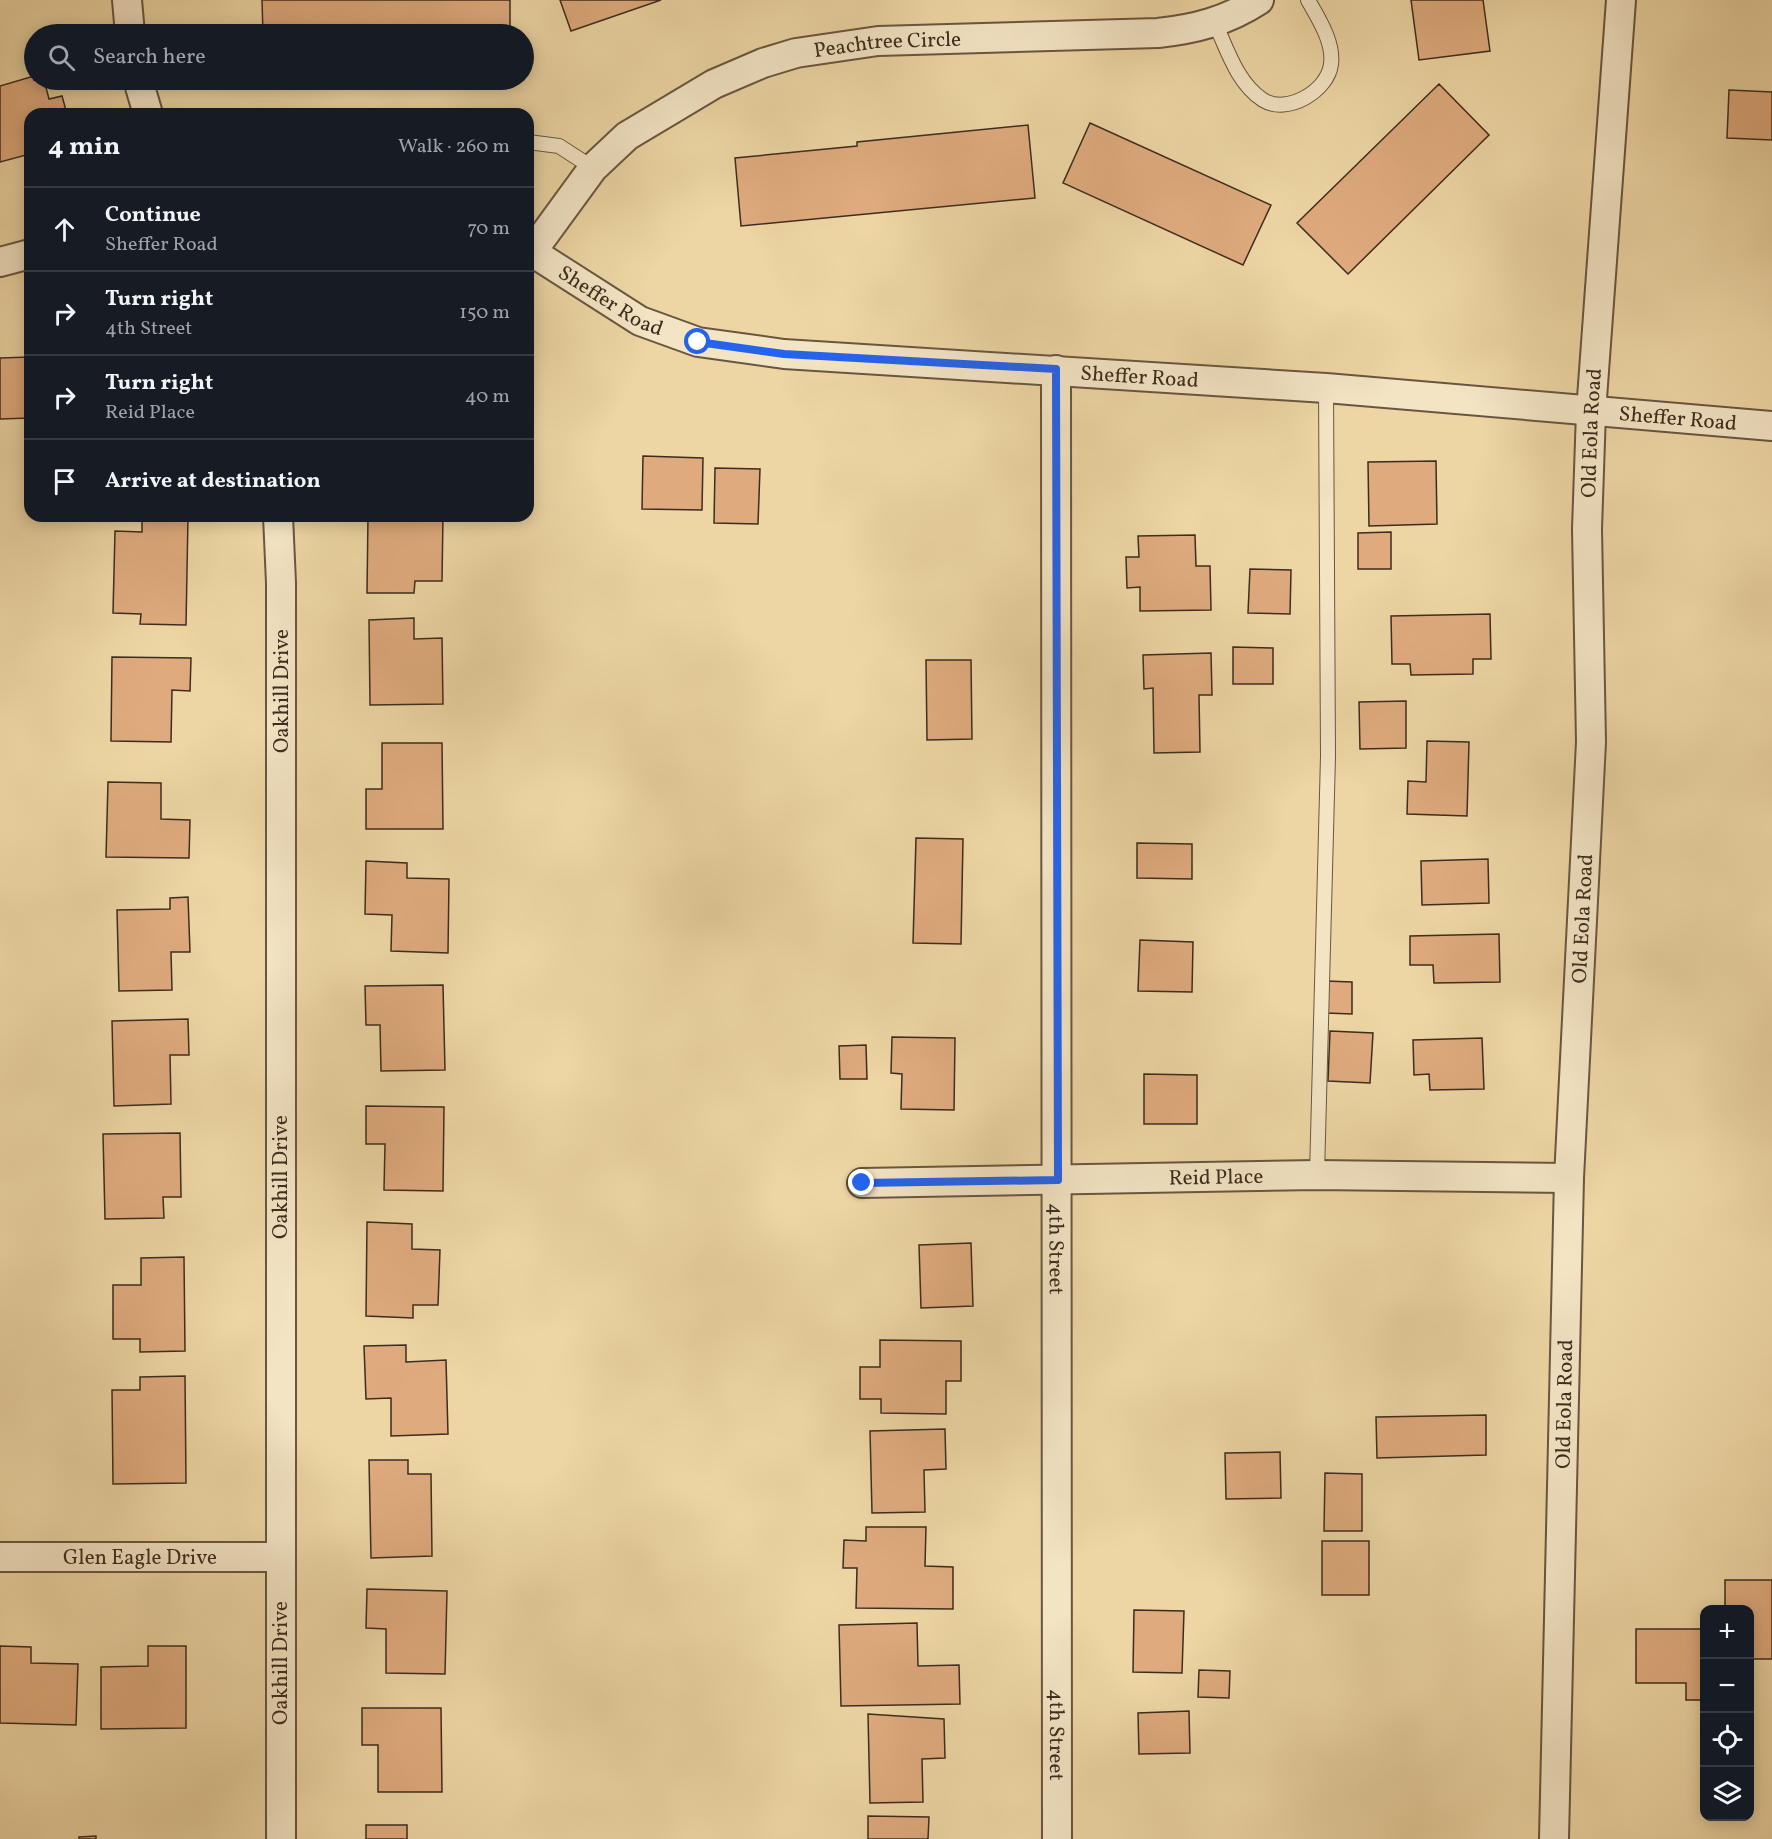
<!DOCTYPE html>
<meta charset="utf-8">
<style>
:root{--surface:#171b24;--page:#20242c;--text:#f1f3f6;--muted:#9ea1a6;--line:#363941}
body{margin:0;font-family:Vollkorn,serif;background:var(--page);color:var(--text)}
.controls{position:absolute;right:18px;bottom:18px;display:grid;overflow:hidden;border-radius:12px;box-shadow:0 3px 15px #0003}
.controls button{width:54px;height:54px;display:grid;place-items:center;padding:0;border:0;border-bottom:2px solid var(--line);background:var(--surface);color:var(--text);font:30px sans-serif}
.stop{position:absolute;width:18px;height:18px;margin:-14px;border:4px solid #2563eb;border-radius:50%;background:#fff}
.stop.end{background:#2563eb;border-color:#fff;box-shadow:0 2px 6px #0008}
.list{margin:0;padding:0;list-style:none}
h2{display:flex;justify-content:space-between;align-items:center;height:78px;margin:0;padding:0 24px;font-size:26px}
h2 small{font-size:20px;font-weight:400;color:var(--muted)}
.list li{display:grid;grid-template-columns:39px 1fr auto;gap:18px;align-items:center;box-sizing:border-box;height:84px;padding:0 24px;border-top:2px solid var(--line)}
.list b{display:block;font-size:22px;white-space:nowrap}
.list p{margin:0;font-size:20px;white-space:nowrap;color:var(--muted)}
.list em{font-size:20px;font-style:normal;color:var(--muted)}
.icon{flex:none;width:33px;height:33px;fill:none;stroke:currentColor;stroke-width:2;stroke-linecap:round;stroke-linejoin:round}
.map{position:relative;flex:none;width:1772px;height:1839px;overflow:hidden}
.search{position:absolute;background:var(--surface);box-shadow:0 3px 15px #0003;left:24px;top:24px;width:510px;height:66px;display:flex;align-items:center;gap:15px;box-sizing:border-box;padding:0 21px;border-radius:33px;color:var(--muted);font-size:22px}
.panel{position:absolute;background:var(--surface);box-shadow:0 3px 15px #0003;left:24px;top:108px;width:510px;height:414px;border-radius:18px}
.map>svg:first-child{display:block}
</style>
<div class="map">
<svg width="1772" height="1839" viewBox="0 0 1772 1839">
<rect width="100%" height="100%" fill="#edd6a4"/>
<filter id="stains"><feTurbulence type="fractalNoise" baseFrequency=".00333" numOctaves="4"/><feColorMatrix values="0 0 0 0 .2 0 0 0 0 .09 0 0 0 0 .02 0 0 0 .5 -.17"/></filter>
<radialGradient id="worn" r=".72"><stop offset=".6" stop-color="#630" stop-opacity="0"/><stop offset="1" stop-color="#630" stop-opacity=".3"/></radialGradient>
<path fill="#dfab7e" stroke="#3d2c1f" stroke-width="1.5" d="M262,0H510V34H263Z
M560,0H661L571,31Z
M1411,0H1483L1490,51L1419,60Z
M34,76V80H44L49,99L62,96L67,114H30V154L0,162V86Z
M1439,84L1489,135L1348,274L1297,223Z
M1729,90L1772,92V140L1727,138Z
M1090,123L1271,205L1243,265L1063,183Z
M1028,125L1035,198L741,226L735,158L857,146V142Z
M30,357V418L0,419V358Z
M643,456L703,458L702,510L642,509Z
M1436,461L1437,524L1369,526L1368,462Z
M715,468L760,469L758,524L714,523Z
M142,516L188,517L186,625L140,624L141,614L113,613L115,531L142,532Z
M368,516H443L442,581H415L414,593H367Z
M1391,532V569H1358V533Z
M1195,535L1196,566H1210L1211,610L1140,611V587L1127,588L1126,557H1139L1138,536Z
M1250,569L1291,570L1290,614L1248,613Z
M1490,614L1491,659H1473V674L1411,675L1410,664H1392L1391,616Z
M414,618V639L442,638L443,704L370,705L369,620Z
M1233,647L1273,648V684H1233Z
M1211,653L1212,695H1199L1200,752L1154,753L1153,688L1144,689L1143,655Z
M112,657L191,658L190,691L172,690L171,742L111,741Z
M926,660H971L972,739L927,740Z
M1406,701V748L1360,749L1359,702Z
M1427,741L1469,742L1467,816L1407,814L1408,781L1426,782Z
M382,743H442L443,829H366V789H382Z
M108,782L161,783V819L190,820L189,858L106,857Z
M916,838L963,839L961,944L913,943Z
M1137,843L1192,844V879L1137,878Z
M1488,859L1489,903L1422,905L1421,861Z
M366,861L407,863V878L449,879L448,953L391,951L392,915L365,914Z
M188,897L190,952H171L172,990L119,991L117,910L170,909V898Z
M1499,934L1500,982L1434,983L1433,965H1410V936Z
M1140,940L1193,942L1192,992L1138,991Z
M1326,981L1352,982V1014L1326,1013Z
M443,985L445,1070L381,1071L380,1025H366L365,986Z
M188,1019L189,1055H170L171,1104L114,1106L112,1021Z
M1330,1031L1373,1033L1370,1083L1328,1081Z
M892,1037L955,1038L954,1110L901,1109L902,1074L891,1073Z
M1482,1038L1484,1089L1430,1090L1429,1074L1414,1075L1413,1040Z
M866,1045L867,1079H840L839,1046Z
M1144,1074L1197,1075V1124H1144Z
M366,1106L444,1107L443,1191L384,1190L385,1144H366Z
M180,1133L181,1197H163L164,1218L105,1219L103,1134Z
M367,1222L412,1224V1249L440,1250L438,1305H413V1318L366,1316Z
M971,1243L973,1306L921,1308L919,1245Z
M184,1257L185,1351L140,1352V1339H113V1285H141V1258Z
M880,1340L961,1341V1381H946V1414L881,1413V1399H860V1367H880Z
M406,1345V1362L446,1360L448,1434L391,1436V1398L366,1399L364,1346Z
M185,1376L186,1483L113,1484L112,1390H140V1377Z
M1486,1415V1455L1377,1458L1376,1417Z
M945,1429L946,1469L924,1470L925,1512L872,1513L870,1431Z
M1280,1452L1281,1498L1226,1499L1225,1453Z
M369,1460H408V1474H431L432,1556L371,1558Z
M1325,1473L1362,1474V1531H1324Z
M866,1527H926L925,1566L953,1567V1609L856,1608L857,1568H843L844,1540L866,1541Z
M1322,1541H1369V1595H1322Z
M1725,1580H1772V1659H1752V1700H1750V1610H1725Z
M367,1589L447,1591L445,1674L386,1673V1629L366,1628Z
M1134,1610L1184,1611L1182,1673L1133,1672Z
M917,1623L918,1666L959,1665L960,1704L841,1706L839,1625Z
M1636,1629H1704V1700H1686V1683H1636Z
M0,1646L31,1647V1663L78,1664L76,1725L0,1723Z
M148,1646H186V1728L101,1729V1667L148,1666Z
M1199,1670L1230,1671L1229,1698L1198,1697Z
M362,1708H441L442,1792H378V1745H362Z
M1189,1711L1190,1753L1139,1754L1138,1713Z
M868,1714L944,1719L945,1758L922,1759L923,1802L870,1803Z
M868,1816L929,1817L928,1839H868Z
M366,1825H407V1839H366Z
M96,1836V1839H79V1837Z"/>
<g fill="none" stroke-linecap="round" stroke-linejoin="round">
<defs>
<path id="lane" d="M1215,23C1227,49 1237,83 1263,100C1287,115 1328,91 1331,64C1334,42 1318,18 1308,0
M528,142L559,146L593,168
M1317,1175L1328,756L1326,388"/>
<g id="street">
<path d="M127,0L130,34"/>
<path d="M138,80L148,114"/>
<path id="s1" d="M532,252L640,321L698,342L784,354L1326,388L1772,426"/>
<path id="s2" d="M528,257L593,168L627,136L714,84L763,63L796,53L878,41L1158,33C1195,29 1227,21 1259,0"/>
<path d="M0,262L30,254"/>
<path id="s3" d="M1056,370L1057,1839"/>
<path d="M278,516L281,583V1839"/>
<path id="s4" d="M862,1183L1317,1175L1569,1178"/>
<path id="s5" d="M0,1557H280"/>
<path id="s6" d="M1554,1839L1569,1178L1591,742L1587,529L1591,412L1621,0"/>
</g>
</defs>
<use href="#lane" stroke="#695640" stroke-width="16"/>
<use href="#street" stroke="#695640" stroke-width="32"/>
<use href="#lane" stroke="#f3e4c4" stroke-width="14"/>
<use href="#street" stroke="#f3e4c4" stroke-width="28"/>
</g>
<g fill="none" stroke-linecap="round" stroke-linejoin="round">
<path stroke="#2563eb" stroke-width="8" d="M698,342L784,354L1056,369L1058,1180L862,1183"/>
</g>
<g text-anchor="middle" stroke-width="6" stroke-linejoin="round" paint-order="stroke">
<g font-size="21" fill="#3d2c1f" stroke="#f3e4c4">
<text dy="7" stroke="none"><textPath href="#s2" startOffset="438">Peachtree Circle</textPath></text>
<text dy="7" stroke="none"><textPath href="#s1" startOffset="93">Sheffer Road</textPath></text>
<text dy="7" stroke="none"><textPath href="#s1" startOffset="633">Sheffer Road</textPath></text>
<text dy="7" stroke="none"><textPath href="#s1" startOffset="1173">Sheffer Road</textPath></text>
<text dy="7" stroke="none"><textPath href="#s6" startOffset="1407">Old Eola Road</textPath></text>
<text transform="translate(281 691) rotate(-90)" y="7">Oakhill Drive</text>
<text dy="7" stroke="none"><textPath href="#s6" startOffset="921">Old Eola Road</textPath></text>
<text transform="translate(280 1177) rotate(-90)" y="7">Oakhill Drive</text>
<text dy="7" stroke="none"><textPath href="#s4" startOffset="354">Reid Place</textPath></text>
<text dy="7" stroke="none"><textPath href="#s3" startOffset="879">4th Street</textPath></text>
<text dy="7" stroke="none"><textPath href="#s6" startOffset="435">Old Eola Road</textPath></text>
<text dy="7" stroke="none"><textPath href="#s5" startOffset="140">Glen Eagle Drive</textPath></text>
<text transform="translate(280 1663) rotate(-90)" y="7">Oakhill Drive</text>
<text dy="7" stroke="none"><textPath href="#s3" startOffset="1365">4th Street</textPath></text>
</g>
</g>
<rect width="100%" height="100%" filter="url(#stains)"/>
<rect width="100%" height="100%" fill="url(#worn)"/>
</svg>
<div class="controls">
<button>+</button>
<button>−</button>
<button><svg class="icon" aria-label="locate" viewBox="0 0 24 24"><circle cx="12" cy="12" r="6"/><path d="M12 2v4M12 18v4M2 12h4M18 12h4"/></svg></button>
<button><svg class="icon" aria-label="layers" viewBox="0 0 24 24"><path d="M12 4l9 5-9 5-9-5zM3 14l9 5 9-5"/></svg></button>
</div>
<div class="stop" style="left:698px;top:342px"></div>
<div class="stop end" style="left:862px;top:1183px"></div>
<div class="search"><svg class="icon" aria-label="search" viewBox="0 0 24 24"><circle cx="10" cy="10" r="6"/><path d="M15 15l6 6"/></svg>Search here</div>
<section class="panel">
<h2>4 min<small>Walk · 260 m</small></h2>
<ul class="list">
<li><svg class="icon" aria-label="ahead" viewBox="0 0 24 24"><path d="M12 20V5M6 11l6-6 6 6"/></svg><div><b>Continue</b><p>Sheffer Road</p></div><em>70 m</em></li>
<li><svg class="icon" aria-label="right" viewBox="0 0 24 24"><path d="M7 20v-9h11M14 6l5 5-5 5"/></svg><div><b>Turn right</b><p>4th Street</p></div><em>150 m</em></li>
<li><svg class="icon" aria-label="right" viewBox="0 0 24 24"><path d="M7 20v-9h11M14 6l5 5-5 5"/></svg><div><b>Turn right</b><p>Reid Place</p></div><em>40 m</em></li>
<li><svg class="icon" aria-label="arrive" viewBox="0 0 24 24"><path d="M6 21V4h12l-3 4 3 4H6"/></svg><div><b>Arrive at destination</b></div></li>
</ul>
</section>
</div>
